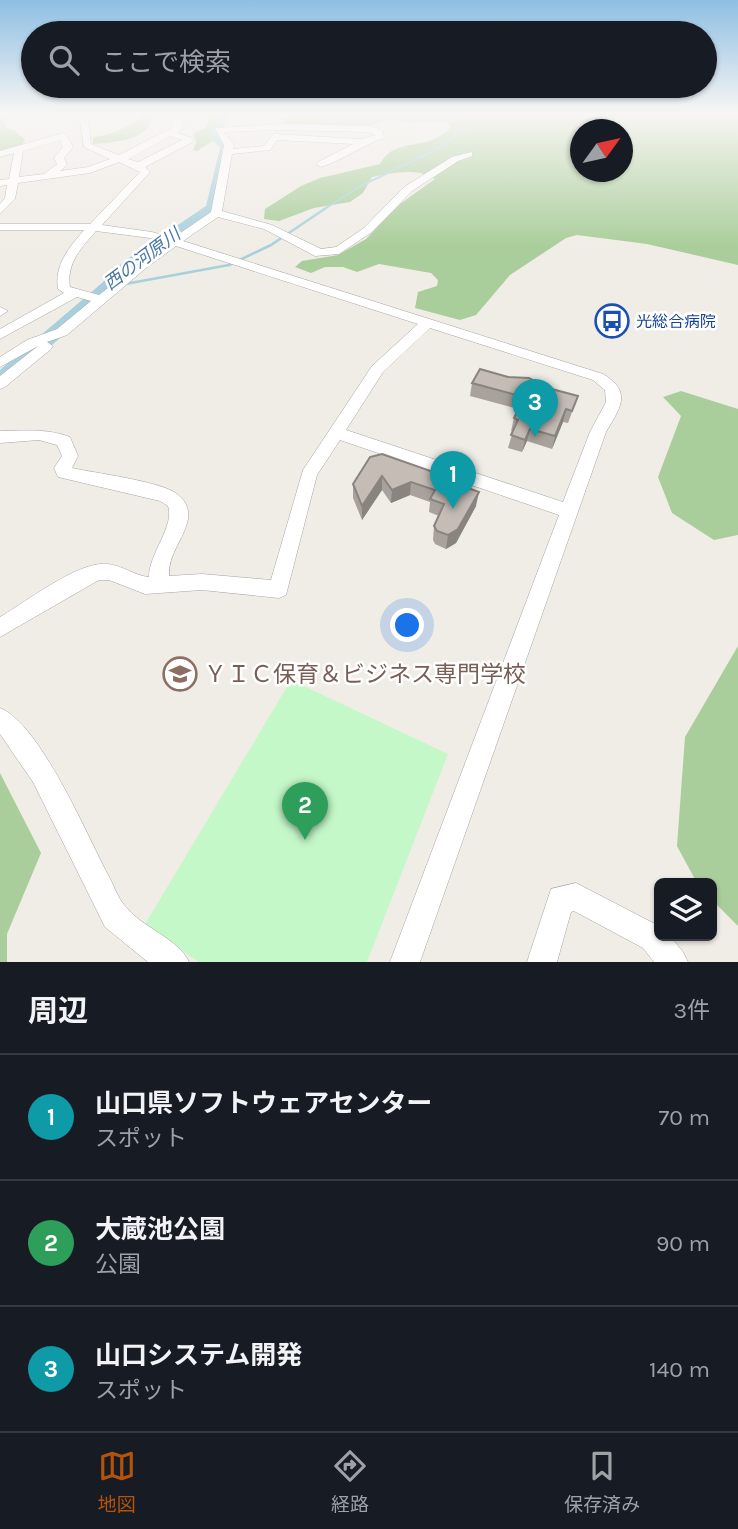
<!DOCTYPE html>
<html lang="ja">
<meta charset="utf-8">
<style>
:root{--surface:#171b24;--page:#242831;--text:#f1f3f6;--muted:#9ea1a6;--line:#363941;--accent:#b45309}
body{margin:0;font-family:Karla,"Noto Sans JP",sans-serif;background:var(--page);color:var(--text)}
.controls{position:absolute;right:21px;bottom:21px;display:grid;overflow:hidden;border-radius:10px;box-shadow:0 2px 5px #0004}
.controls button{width:63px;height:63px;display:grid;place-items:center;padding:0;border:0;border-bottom:2px solid var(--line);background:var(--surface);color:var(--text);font:35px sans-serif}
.compass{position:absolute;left:570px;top:119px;width:63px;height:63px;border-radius:50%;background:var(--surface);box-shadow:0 2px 5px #0004;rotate:57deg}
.you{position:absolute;left:408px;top:626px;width:24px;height:24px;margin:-18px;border:5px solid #fff;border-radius:50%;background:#1a73e8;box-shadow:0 0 0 10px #1a73e833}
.badge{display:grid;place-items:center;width:46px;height:46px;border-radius:50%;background:var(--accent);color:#fff;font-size:23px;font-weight:700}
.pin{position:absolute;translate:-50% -58px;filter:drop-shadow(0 2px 4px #0008)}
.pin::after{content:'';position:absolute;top:37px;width:24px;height:21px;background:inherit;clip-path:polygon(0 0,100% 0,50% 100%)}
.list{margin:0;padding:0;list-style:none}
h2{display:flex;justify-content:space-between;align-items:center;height:91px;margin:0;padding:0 28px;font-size:30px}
h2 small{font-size:23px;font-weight:400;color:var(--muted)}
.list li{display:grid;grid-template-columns:46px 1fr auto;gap:21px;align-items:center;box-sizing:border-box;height:126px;padding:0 28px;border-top:2px solid var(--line)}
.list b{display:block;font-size:26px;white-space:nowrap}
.list p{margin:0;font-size:23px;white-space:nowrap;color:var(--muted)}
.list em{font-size:23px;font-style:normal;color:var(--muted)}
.icon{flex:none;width:38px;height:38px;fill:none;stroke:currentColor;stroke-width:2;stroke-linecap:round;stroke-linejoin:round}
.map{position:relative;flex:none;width:738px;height:962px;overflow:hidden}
.search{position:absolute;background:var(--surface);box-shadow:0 2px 5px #0004;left:21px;right:21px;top:21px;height:77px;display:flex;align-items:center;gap:18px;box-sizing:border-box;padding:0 24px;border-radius:38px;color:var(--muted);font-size:26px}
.sheet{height:469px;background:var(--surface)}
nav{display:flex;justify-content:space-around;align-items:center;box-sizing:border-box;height:98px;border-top:2px solid var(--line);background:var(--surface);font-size:19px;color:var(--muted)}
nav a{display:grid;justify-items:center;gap:4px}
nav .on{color:var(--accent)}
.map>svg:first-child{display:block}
</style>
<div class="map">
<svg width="738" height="962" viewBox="0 0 738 962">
<rect width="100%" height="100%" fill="#f0ece6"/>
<path fill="#aace9b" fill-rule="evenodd" d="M0,113H10L3,121L6,128L14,130L25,140L22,145L0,153Z
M140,113H152C153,141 115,142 93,144V137C111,136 125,127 140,119Z
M212,113H220L218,123L212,131L214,140L197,151L193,150L196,143L194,133L206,127Z
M300,113H738V265L647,244L577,235L566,238L510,275L476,315L460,320L415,308L418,292L437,286L438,280L431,273L379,264L357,272L343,267H325L311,273L295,267L302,261L338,255L366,239L400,204L435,179C416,167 392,173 372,177L363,193L350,202L314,208L279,221L264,219L265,209L301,186L320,178L380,164C395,135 429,153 451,127L446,122L430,121L412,123L392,120L370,125L285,126L281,121L286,116ZM580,130H622V172H580Z
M681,391L738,409V535L714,540L672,513L658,477L681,416L663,397Z
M738,646V926L712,900V883H697L677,846L685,737Z
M0,773L41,853L7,934V962H0Z"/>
<path fill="#c4f8c8" d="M291,680L448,754L367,962H199L144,926Z"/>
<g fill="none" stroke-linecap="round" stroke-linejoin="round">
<path stroke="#a7d0dc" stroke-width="2" d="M211,113L222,117L234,113
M323,210L359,187L441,147L484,113"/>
<path stroke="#a7d0dc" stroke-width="2.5" d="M125,284L229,265L271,245L326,208"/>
<path fill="#a7d0dc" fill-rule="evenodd" d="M218,115L228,117L220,134L232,147L218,211L135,268L114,291L7,384L0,386V370L102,283L123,262L206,206L220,148L208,135Z"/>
<defs>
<path id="minor" d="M79,113H87L91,144L119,155L175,126L172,120L189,113H199L181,123L184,127L177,133L193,138V142L145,167L150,172L102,225L152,232L173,238L211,212L224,145L215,128L280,124L371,126L383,131L384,138C362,145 344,160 321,167L316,164L318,162L353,144L277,140L270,150L232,154L222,211L272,225L321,249L336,247L364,228L404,187L452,157L472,152V156L458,161L412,191L372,232L339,254L315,256L264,229L218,217L183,241L603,374C633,392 620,408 606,432L420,962H390L559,515L340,440L317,475L286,595L279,598L202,590L145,594L109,580H99L0,637V617C26,602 78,561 107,564C122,565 135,576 149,577C149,553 175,526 168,506L160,501L58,477L54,468L62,456L57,445L39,440L0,443V431C25,431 46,428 70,437L78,456L72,468C95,473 156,481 174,492C184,498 190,508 188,519C184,540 168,553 169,576L202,574L271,580L303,470L372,366L418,324L176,246L146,268L67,335L47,342L53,346L51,349L5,387L0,389V376L38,346L0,367V357L27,340L57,329L91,301L77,297L0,339V329L64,293L58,289C54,265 69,248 84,230H0V224H90L140,172L119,162L90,173L18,183L15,199L0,214V204L5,198L7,185L0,186V180L9,179L14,153L0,157V151L63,133L66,134L73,147L64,158L67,165L60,171L88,167L110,159L84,147ZM280,130L370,132L376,135L361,139L274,134L264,146L233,149L234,145L224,132ZM170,136L182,140L138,162L128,159ZM60,140L63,147L54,158L57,164L44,174L19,177L23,151ZM96,231L150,238L166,243L99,295L70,287C66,263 82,247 96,231ZM430,328L593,380L605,390L606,402L590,432L563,502L346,430L383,372Z
M0,307L8,311L0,316Z
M0,708C40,724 86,833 107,873C113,883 117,897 125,906C141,927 179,939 189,962H148L105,927L33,782L0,734Z
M576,883L659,926V936H670L683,952L688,962H654L643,948L574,911L571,912L557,962H527L551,889Z"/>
</defs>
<use href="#minor" stroke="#a6a6a6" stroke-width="1"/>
<use href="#minor" fill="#fff" fill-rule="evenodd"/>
</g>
<path fill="#a9a29c" d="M472,383L548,388L578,396L568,423L563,422L552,449L527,441L522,452L508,448L513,431H511L514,418L518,409L470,396Z
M370,457L449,481L476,506L456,543L446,549L435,544L433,540L434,526L439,516L429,512L430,502L410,495L391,503L382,490L362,520L353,498V484Z"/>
<path fill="#89847f" d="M566,409L563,422L552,449L555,436Z
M530,429L527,441L522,452L525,440Z
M382,476V490L362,520V506Z
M411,482L410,495L391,503L392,490Z
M479,492L476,506L456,543L446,549L448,535Z"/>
<path fill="#c4bcb5" stroke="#89847f" stroke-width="2" d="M480,369L508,377L529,378L548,388L578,396L572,411L566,409L555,436L530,429L525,440L511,435L518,420L514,418L524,397L472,383Z
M382,454L445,476L449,481L479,492L458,529L448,535L437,531L434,526L444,504L430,499L435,490L411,482L392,490L382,476L362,506L353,484L370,457Z"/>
<linearGradient id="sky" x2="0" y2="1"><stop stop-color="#8ebfe3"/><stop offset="0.46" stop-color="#f8f6f4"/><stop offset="1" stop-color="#f8f6f4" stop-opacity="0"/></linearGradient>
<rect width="738" height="247" fill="url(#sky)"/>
<defs>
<symbol id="bus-ring" viewBox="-11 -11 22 22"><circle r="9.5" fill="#fff" stroke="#1a4fb4" stroke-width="1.5"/><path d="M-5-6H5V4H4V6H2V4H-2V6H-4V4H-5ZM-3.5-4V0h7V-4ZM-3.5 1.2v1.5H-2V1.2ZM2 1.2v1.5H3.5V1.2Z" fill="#1a4fb4"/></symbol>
<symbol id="university-ring" viewBox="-11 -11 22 22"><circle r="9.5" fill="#fff" stroke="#8d6e63" stroke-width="1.5"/><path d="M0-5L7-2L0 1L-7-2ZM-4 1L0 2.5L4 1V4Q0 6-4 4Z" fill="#8d6e63"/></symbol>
</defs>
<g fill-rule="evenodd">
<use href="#bus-ring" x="593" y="302" width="38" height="38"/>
<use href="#university-ring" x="161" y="655" width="38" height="38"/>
</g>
<g text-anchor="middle" stroke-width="5" stroke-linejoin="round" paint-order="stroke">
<g font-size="16" fill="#164399" stroke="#fff" text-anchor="start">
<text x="636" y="327">光総合病院</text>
</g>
<g font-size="18" font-style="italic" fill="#4a77a5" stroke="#fff">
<text transform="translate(142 259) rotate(-37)" y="6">西の河原川</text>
</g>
<g font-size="23" fill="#785e54" stroke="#fff" text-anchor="start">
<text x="204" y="682">ＹＩＣ保育＆ビジネス専門学校</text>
</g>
</g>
</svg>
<div class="controls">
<button><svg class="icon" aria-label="layers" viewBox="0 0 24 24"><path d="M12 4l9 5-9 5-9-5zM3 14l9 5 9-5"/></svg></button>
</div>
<svg class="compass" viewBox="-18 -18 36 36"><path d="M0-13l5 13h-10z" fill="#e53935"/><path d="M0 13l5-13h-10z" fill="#9ea1a6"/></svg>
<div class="you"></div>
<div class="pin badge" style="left:453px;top:509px;background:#0f9aa8">1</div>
<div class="pin badge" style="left:305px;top:840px;background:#2e9e5b">2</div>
<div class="pin badge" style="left:535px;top:437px;background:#0f9aa8">3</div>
<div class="search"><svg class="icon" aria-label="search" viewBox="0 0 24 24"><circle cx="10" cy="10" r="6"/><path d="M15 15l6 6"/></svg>ここで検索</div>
</div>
<section class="sheet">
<h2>周辺<small>3件</small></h2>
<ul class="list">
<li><span class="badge" style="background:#0f9aa8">1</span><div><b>山口県ソフトウェアセンター</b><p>スポット</p></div><em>70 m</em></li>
<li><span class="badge" style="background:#2e9e5b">2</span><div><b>大蔵池公園</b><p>公園</p></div><em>90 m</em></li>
<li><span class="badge" style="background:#0f9aa8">3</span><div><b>山口システム開発</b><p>スポット</p></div><em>140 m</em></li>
</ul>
</section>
<nav>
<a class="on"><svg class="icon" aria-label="map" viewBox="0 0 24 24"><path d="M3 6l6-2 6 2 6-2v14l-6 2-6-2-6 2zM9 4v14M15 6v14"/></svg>地図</a>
<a><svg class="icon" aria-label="directions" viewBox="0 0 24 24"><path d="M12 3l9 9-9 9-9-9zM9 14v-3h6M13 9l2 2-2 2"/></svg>経路</a>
<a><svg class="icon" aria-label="saved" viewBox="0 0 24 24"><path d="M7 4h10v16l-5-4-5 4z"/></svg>保存済み</a>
</nav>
